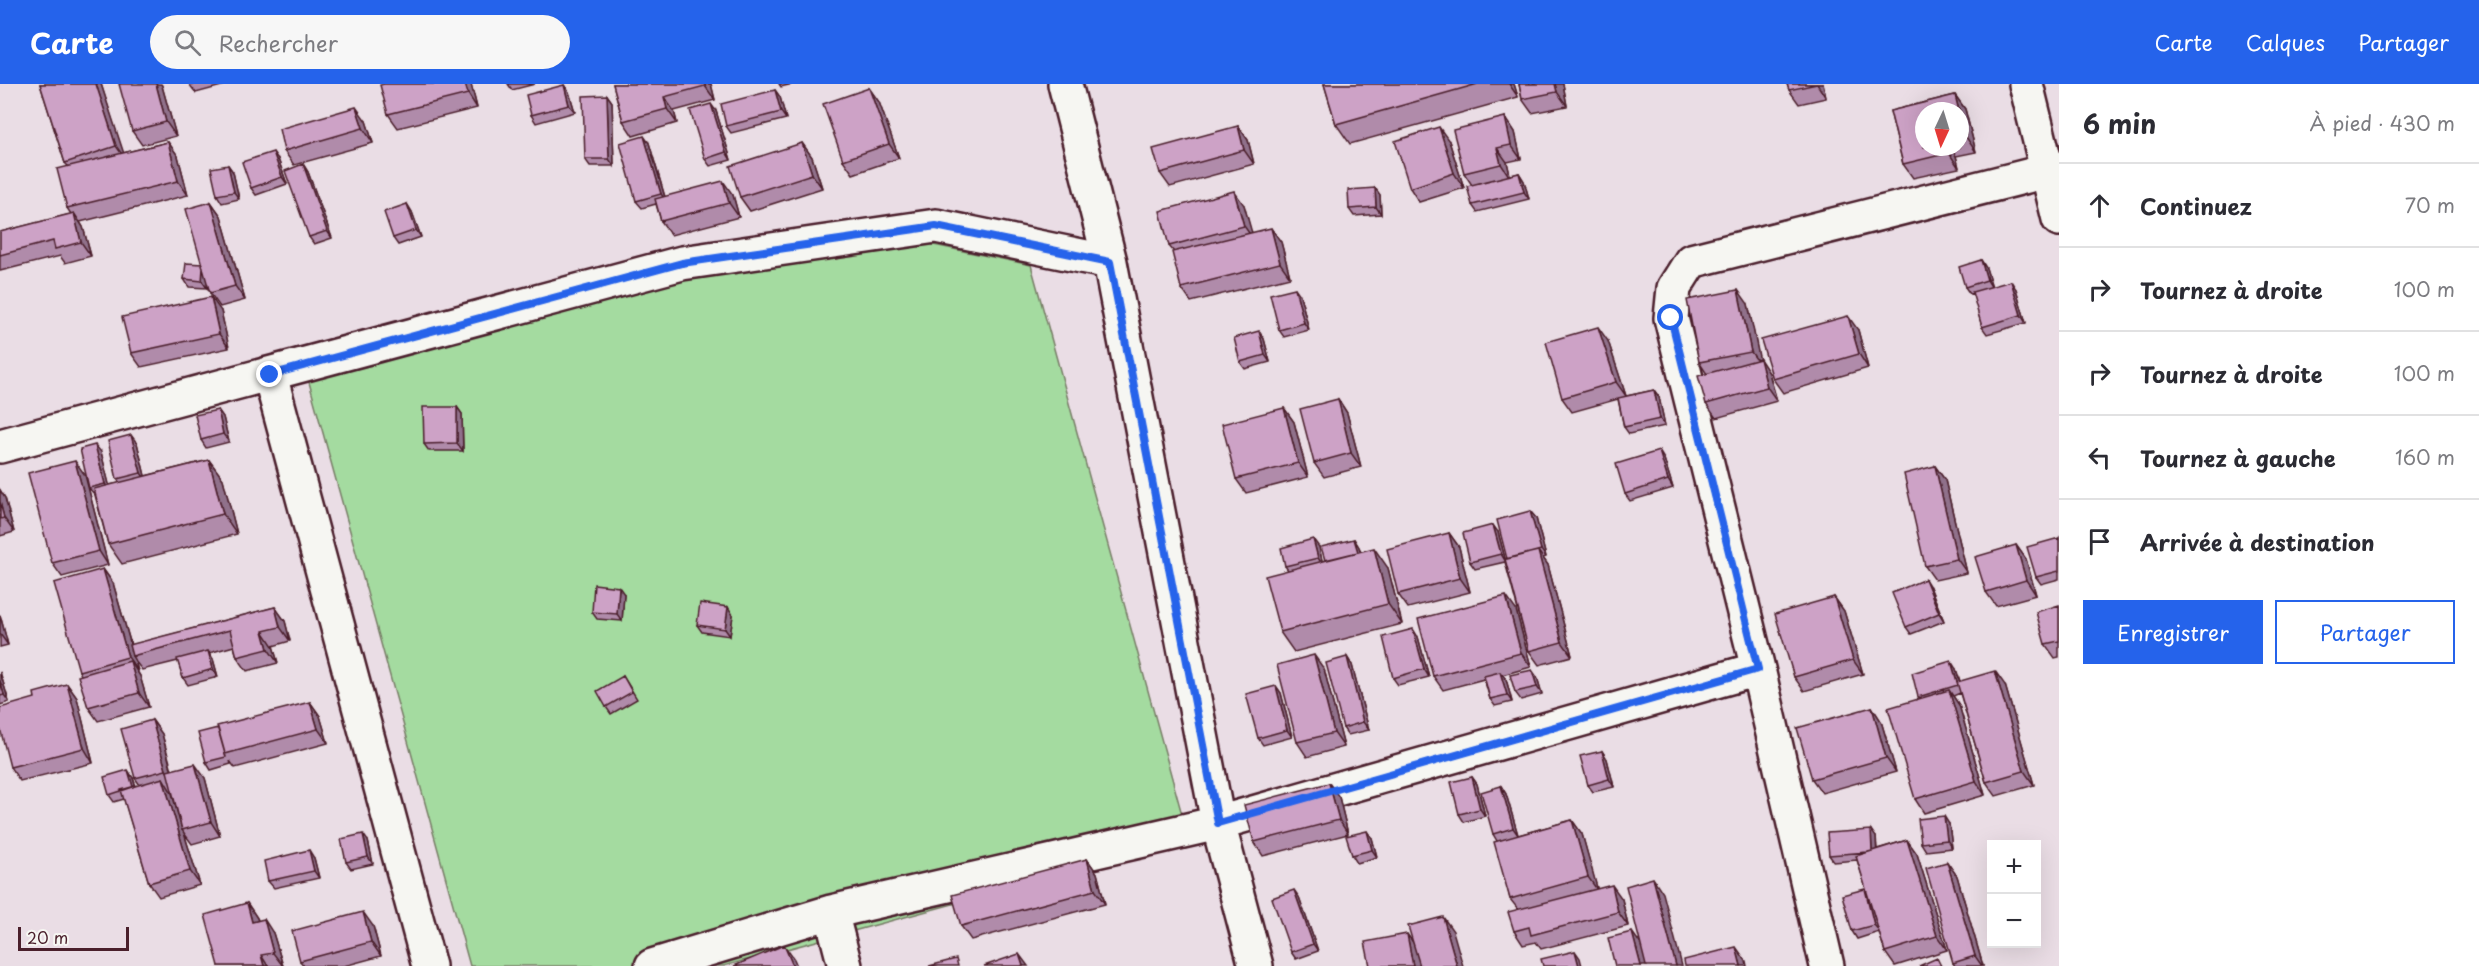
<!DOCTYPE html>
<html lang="fr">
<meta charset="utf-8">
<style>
:root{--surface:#fff;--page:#f7f7f7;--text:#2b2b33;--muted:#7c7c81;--line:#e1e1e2;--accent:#2563eb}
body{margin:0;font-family:"Playpen Sans",sans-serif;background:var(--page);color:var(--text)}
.controls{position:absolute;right:18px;bottom:18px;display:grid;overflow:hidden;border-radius:0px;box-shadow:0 6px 24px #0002}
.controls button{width:54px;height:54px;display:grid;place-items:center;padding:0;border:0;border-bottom:2px solid var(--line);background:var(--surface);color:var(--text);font:30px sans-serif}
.compass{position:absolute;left:1915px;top:18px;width:54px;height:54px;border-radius:50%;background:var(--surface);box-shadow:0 6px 24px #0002;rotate:184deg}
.scale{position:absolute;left:18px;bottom:15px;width:111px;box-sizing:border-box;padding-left:6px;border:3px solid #4a1f2b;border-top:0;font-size:16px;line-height:21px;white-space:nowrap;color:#4a1f2b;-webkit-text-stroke:4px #f6f6f2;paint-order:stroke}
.stop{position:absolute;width:18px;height:18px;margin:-14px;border:4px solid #2563eb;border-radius:50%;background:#fff}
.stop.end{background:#2563eb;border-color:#fff;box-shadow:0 2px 6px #0008}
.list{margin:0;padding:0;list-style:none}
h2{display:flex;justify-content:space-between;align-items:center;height:78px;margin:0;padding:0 24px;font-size:26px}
h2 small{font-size:20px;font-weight:400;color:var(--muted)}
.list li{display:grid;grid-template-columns:39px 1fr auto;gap:18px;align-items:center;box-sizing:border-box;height:84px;padding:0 24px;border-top:2px solid var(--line)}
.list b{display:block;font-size:22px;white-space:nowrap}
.list em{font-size:20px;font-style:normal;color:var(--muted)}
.actions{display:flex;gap:12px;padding:18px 24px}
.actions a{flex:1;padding:14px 0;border:2px solid var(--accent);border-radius:0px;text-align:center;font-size:21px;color:var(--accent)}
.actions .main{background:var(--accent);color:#fff}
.icon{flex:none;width:33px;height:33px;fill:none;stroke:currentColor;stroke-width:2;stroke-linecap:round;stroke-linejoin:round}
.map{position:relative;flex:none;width:2059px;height:882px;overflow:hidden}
header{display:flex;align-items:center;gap:36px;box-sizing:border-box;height:84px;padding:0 30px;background:var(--accent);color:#fff}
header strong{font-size:28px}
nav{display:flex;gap:33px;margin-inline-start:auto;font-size:21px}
.search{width:420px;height:54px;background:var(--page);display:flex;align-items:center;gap:15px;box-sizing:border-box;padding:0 21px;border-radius:33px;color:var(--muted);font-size:22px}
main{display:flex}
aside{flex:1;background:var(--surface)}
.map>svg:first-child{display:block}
</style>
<header>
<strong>Carte</strong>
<div class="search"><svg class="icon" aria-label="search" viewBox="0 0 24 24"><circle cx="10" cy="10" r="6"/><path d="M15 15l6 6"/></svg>Rechercher</div>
<nav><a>Carte</a><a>Calques</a><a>Partager</a></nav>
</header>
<main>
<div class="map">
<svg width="2059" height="882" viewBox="0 0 2059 882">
<rect width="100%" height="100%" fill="#eadde5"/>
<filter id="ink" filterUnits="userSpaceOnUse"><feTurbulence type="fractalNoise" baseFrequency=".0167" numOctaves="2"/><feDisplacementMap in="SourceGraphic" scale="12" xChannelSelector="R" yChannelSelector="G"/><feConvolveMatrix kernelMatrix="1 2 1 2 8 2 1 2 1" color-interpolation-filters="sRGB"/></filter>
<g filter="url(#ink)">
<path fill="#a4dba0" stroke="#777d66" stroke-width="1.5" d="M851,144L1031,181L1189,756L724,882H470L307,291Z"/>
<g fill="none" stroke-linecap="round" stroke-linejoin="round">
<defs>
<path id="minor" d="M1065,0L1110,178L1218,739L1256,882
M2026,0L2059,135
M270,291L429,882
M0,362L682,179L936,142L1110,178
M831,828L845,882
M652,882L831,828L1218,739L1758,585
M1827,882L1758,585L1671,234L1674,204L1691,177L2059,84"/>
</defs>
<use href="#minor" stroke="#4a1f2b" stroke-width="38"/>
<use href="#minor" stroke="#f6f6f2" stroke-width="33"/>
</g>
<path fill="#b08baa" stroke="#4a1f2b" stroke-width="1.5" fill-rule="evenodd" d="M40,0H101L123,69L168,58L178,72L188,111L80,138L83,143L91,172L65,179L60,172L0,187V148L71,130L67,124L68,82L65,79Z
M189,0H229L196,9Z
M384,0H471L477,24L398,44L388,30Z
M508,0H535L512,6Z
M613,0H711L715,16L674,27L677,39L633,52L623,37Z
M779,0H793L781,3Z
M1324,0H1514L1518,13L1350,60L1336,40Z
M1519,0H1563L1567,22L1532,29L1522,15Z
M1787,0H1823L1826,14L1799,20L1789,6Z
M564,1L569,8L575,28L536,39L531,31Z
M162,2L176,52L142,61L132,47Z
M869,4L879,18L899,74L853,90L843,76Z
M775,6L780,13L786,35L731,49L726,42Z
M607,11L612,18L614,82H590L585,75Z
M1955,11L1965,25L1976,68L1956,72L1959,84L1913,94L1903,80L1890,27ZM1924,27H1960V63H1924Z
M716,27L731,76L710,82L705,75Z
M1505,33L1515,48L1521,75L1507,78L1510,92L1519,89L1524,97L1529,115L1477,128L1472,121V101L1464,89Z
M366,37L373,59L294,81L284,67Z
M1238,42L1248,56L1254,80L1170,103L1160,89Z
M1449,57L1464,104L1419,118L1410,104Z
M649,59L665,113L733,111L739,133L671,151L661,137L656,120L642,124L636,117Z
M802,59L812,73L822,104L750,127L740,113Z
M278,75L287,100L256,111L251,104Z
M303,80L308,88L332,154L314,160L309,153Z
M228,81L233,88L239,115L222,119L217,111Z
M1375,104L1380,111L1381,130L1354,132L1349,125Z
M211,118L221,132L245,216L220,223L210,209L207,200V204L189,203L184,195L202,180Z
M407,120L412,128L421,153L398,161L393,154Z
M1244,121L1251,148L1281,158L1290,193L1191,218L1181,204L1174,168L1169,162Z
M1981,176L1986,184L1992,203L2016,205L2026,239L1987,250L1982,243L1973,209L1970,210L1965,203Z
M1300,211L1309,246L1284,253L1279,246Z
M1748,220L1759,275L1769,289L1777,317L1716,334L1706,320L1707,290L1699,278Z
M221,227L229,264L141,283L131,269Z
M1858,246L1868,284L1783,309L1773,295Z
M1264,255L1270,278L1245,285L1240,278Z
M1608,257L1626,312L1654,306L1659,313L1665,342L1629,350L1624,343L1618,315L1572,328L1562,314Z
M1338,315L1347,329L1361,383L1324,393L1314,379Z
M457,323L462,330L463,367H429L424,360Z
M1284,324L1294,338L1308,393L1246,409L1236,395Z
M218,326L223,333L229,358L206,364L201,356Z
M137,359L145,392L209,376L223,395L237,450L122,480L108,460L95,411L89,404L101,368L109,401L120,399L117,395Z
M1664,375L1673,404L1630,417L1625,410Z
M1935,382L1945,396L1967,489L1935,496L1925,482Z
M85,391L108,481L62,493L52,479Z
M0,406L5,414L14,448L0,452Z
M1530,427L1536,434L1546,473L1543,474L1548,481L1572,572L1539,581L1529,567L1505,478L1475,485L1470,478L1498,448L1505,475H1507Z
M1449,449L1459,463L1470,508L1408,524L1398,510Z
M2059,454V495L2041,500L2036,493Z
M1354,455L1359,463L1361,467L1388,484L1402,540L1294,568L1280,548L1288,486L1285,482L1319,463L1322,477L1325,476Z
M2016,461L2026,475L2036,511L1996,522L1986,508Z
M103,485L113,499L131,561L275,523L285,537L290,557L273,562L278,579L247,587L237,573L234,562L209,569L213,575L218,593L188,601L183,594L178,577L142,586L135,577L138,587H137L140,592L149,623L98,637L88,623L81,591L79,587Z
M1930,503L1944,537L1911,550L1906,543Z
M624,510L622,537L597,535L592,528Z
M1834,513L1844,527L1863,590L1804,607L1794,593Z
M2059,521V573L2055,574L2045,560Z
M1516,526L1531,583L1502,591L1506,595L1512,618L1495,622L1490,615L1484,595L1443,606L1433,592Z
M0,531L8,561L0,563Z
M733,531L730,552L702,548L697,541Z
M1418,553L1429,593L1398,601L1393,594Z
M1347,573L1352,581L1369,646L1348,651L1343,644Z
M1324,585L1344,663L1307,673L1297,658Z
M1956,585L1960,597L2005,601L2034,701L1996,712L1986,698L1960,609L1953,612L1959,621L1985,711L1924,729L1915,715L1920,615L1918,613Z
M0,588L9,618L0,621Z
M623,592L637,615L611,630L606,623Z
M1537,593L1542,610L1521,616L1515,608Z
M67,600L77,614L93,679L20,697L10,683L35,614Z
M1276,602L1281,609L1292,653L1263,661L1258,654Z
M310,618L320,632L328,659L235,684L230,677L231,680L211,686L206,678Z
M1872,623L1881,637L1896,688L1822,709L1812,695Z
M152,636L162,650L172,686L205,694L220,752L192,760L184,749L200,801L159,813L149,799L124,715L114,718L109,711L133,694L136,702L140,701L135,694Z
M1602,667L1607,675L1614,703L1593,708L1588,701Z
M1472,693L1477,700L1485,732L1464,738L1459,730Z
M1501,702L1506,710L1518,751L1572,736L1582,750L1597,805L1622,815L1628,842L1541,865L1536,858L1523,861L1514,847L1518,825L1510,815L1497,757L1493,750Z
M1339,713L1348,750L1263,772L1254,758Z
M1949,740L1952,764L1926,767L1921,759Z
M1876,753L1877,765L1907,756L1917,770L1947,866L1895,882L1885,868L1879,848L1857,855L1852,847L1867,807L1857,776L1834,778L1829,771Z
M1372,754L1377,773L1357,779L1352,771Z
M368,757L373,780L351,785L346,778Z
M314,774L319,794L274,804L268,797Z
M1087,775L1097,789L1105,820L971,856L961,842Z
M1947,778L1957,792L1983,882H1955L1953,879Z
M1299,813L1318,867L1296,875L1291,868Z
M247,819L257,834L258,836L273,849L283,882H219Z
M373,842L381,872L344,882H304L300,877Z"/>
<path fill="#90718b" stroke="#4a1f2b" stroke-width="1.5" d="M96,0H101L126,76L116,62Z
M156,0H161L162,2L176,52L166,38Z
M465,0H471L477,24L468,10Z
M705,0H711L715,16L705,2Z
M1509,0H1514L1518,13Z
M1555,0H1563L1567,22L1557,8Z
M1817,0H1823L1826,14Z
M564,1L569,8L575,28L569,21Z
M869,4L879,18L899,74L889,60Z
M775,6L780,13L786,35L781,28Z
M607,11L612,18L614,82L609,75Z
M1955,11L1965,25L1976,68L1966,53L1960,27H1959Z
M664,13L674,27L677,39L667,25Z
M711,20L716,27L731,76L726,68Z
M356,23L366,37L373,59L363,44Z
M1505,33L1515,48L1521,75L1511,61Z
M1238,42L1248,56L1254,80L1244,66Z
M1439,43L1449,57L1464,104L1454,89Z
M644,52L649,59L666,117L661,110Z
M168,58L178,72L188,111L178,97Z
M802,59L812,73L822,104L812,90Z
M1948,63H1950L1956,72L1959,84L1949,69Z
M1497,64L1507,78L1511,95L1501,80Z
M273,68L278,75L287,100L282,93Z
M303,80L308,88L332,154L327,147Z
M228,81L233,88L239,115L234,108Z
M1519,89L1524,97L1529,115L1524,108Z
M723,97L733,111L739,133L729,119Z
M1375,104L1380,111L1381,130L1376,123Z
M1234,107L1244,121L1254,156L1244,142Z
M211,118L221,132L245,216L235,202Z
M407,120L412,128L421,153L416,146Z
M74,129L83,143L91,172L81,158Z
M1271,144L1281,158L1290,193L1280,179Z
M1981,176L1986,184L1992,204L1987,196Z
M203,180L208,188L207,204L202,197Z
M2011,197L2016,205L2026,239L2021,231Z
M1295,204L1300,211L1309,246L1304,239Z
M1738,206L1748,220L1761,282L1751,268Z
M211,213L221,227L229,264L219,250Z
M1848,232L1858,246L1868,284L1859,270Z
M1598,243L1608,257L1626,312L1616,298Z
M1259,247L1264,255L1270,278L1265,271Z
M1760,275L1769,289L1777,317L1767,303Z
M1654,306L1659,313L1665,342L1660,335Z
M1338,315L1347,329L1361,383L1351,369Z
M457,323L462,330L463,367L457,359Z
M1284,324L1294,338L1308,393L1298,379Z
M218,326L223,333L229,358L223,350Z
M131,351L137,359L146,396L141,389Z
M95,361L101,368L111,408L105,400Z
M1659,367L1664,375L1673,404L1668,396Z
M209,376L223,395L237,450L223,430Z
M75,377L85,391L108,481L99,467Z
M1935,382L1945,396L1967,489L1957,475Z
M0,406L5,414L14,448L4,434L0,418Z
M1530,427L1536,434L1546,473L1541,466Z
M1493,441L1498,448L1506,478L1501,470Z
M1449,449L1459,463L1470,508L1460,494Z
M1313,455L1319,463L1323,481L1318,474Z
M1354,455L1359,463L1365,483L1360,476Z
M2016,461L2026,475L2036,511L2026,496Z
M1374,464L1388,484L1402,540L1388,520Z
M1538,467L1548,481L1572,572L1562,558Z
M103,485L113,499L134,572H132L135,577L138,587L128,573Z
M1925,495L1930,503L1944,537L1939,529Z
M619,503L624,510L622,537L617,530Z
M1506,512L1516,526L1531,583L1521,569Z
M1834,513L1844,527L1863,590L1853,576Z
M275,523L285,537L290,557L280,543Z
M728,523L733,531L730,552L725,545Z
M0,531L8,561L0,550Z
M1413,545L1418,553L1429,593L1424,585Z
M263,547L273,562L278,579L268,565Z
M208,567L213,575L218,593L213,585Z
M1314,571L1324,585L1344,663L1334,649Z
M1347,573L1352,581L1369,646L1363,638Z
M130,577L140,592L149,623L139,609Z
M1951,577L1956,585L1963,609L1958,601Z
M1532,586L1537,593L1542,610L1537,603Z
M1995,587L2005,601L2034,701L2024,687Z
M0,588L9,618L4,611L0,597Z
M1500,588L1506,595L1512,618L1507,611Z
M67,600L77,614L93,679L84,664Z
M1276,602L1281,609L1292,653L1287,646Z
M1949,606L1959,621L1985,711L1976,697Z
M310,618L320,632L328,659L318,645Z
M1872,623L1881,637L1896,688L1886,674Z
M152,636L162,650L175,700L166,686Z
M1602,667L1607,675L1614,703L1609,695Z
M195,680L205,694L220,752L211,738Z
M128,686L133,694L138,711L133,704Z
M1472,693L1477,700L1485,732L1480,725Z
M163,694L172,709L182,746L184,749L200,801L190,787Z
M1329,699L1339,713L1348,750L1339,736Z
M1501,702L1506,710L1518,751L1513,744Z
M1944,732L1949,740L1952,764L1947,756Z
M1572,736L1582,750L1598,807L1588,793Z
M1871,746L1876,753L1877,775L1872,768Z
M1367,747L1372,754L1377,773L1372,766Z
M363,750L368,757L373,780L368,773Z
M1907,756L1917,770L1947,866L1937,852Z
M309,766L314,774L319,794L314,787Z
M1087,775L1097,789L1105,820L1095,806Z
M1947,778L1957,792L1983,882H1982L1975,872Z
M1653,794L1663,809L1682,882H1676Z
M1612,801L1622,815L1628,842L1618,828Z
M1865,805L1870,812L1880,848L1874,841Z
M1294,806L1299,813L1318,867L1313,860Z
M247,819L257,834L262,852L252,838Z
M363,828L373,842L381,872L371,858Z
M1443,833L1453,847L1463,882H1457Z
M264,835L273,849L283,882L273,869Z
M1632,848L1642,862L1647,882H1641Z
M1407,850L1417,864L1420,882H1413Z
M784,861L794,875L797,882H793Z
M1736,863L1746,877L1747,882H1741Z
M1575,867L1580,874L1582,882H1579Z
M1019,870L1028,882H1023Z
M261,871L268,882H264Z"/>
<path fill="#cda2c6" stroke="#4a1f2b" stroke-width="1.5" d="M40,0H96L116,62L65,79Z
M119,0H156L166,38L132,47Z
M384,0H465L468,10L388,30L380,1Z
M613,0H705V2L664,13L667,25L623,37Z
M1324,0H1478L1336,40Z
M1519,0H1555L1557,8L1522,15Z
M1787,0H1817L1789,6Z
M564,1L569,21L531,31L526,11Z
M869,4L889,60L843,76L823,20Z
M775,6L781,28L726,42L721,20Z
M607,11L609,75H585L583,12Z
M1955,11L1959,27H1924V63H1948L1949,69L1903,80L1890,27Z
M711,20L726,68L705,75L690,26Z
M356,23L363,44L284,67L279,45Z
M1960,30L1966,53L1960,55Z
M1505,33L1511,61L1497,64L1501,80L1464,89L1453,46Z
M1238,42L1244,66L1160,89L1153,65Z
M1439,43L1454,89L1410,104L1395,57Z
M644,52L661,110L636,117L620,59Z
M168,58L178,97L67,124L57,85Z
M802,59L812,90L740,113L730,82Z
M273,68L282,93L251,104L242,78Z
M303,80L327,147L309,153L285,87Z
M228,81L234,108L217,111L211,84Z
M1519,89L1524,108L1472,121L1467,102Z
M723,97L729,119L661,137L655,115Z
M1375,104L1376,123L1349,125L1348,106Z
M1234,107L1244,142L1169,162L1160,127Z
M211,118L235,202L210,209L186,125Z
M407,120L416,146L393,154L384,128Z
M74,129L81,158L55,165L53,157L0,171V148Z
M1271,144L1280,179L1181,204L1172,168Z
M1981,176L1987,196L1965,203L1959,183Z
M186,179L202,180L203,184L202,197L184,195Z
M2011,197L2021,231L1982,243L1972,208Z
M1295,204L1304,239L1279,246L1270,210Z
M1738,206L1751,268L1699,278L1687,216Z
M211,213L219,250L131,269L122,233Z
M1848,232L1859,270L1773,295L1761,256Z
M1598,243L1616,298L1562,314L1546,258Z
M1259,247L1265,271L1240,278L1234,254Z
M1760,275L1767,303L1706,320L1698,292Z
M1654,306L1660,335L1624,343L1618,314Z
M1338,315L1351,369L1314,379L1300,325Z
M423,323H457V359L424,360Z
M1284,324L1298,379L1236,395L1222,340Z
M218,326L223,350L201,356L195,331Z
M131,351L141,389L117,395L108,357Z
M95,361L105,400L89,404L80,365Z
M1659,367L1668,396L1625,410L1616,380Z
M209,376L223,430L108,460L94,405Z
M75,377L99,467L52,479L28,389Z
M1935,382L1957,475L1925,482L1904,390Z
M0,418L4,434L0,435Z
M1530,427L1541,466L1507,475L1497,436Z
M1493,441L1501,470L1470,478L1463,449Z
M1449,449L1460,494L1398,510L1387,465Z
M2059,454V487L2036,493L2027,463Z
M1313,455L1318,474L1285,482L1281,464Z
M1354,455L1358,468L1325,476L1321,463Z
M2016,461L2026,496L1986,508L1975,473Z
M1374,464L1388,520L1280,548L1265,492Z
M1538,467L1562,558L1529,567L1505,475Z
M103,485L128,573L79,587L54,499Z
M1925,495L1939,529L1906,543L1892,509Z
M594,500L619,503L617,530L592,528Z
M1506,512L1521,569L1433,592L1418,535Z
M1834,513L1853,576L1794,593L1775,530Z
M700,519L728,523L725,545L697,541Z
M2059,521V557L2045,560L2036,528Z
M275,523L280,543L263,547L268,565L237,573L230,546L132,572L129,561Z
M1413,545L1424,585L1393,594L1383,553Z
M208,567L213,585L183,594L177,575Z
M1314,571L1334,649L1297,658L1277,581Z
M1347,573L1363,638L1343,644L1326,579Z
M130,577L139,609L88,623L78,592Z
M1951,577L1958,601L1918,613L1912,589Z
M1532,586L1537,603L1515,608L1510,591Z
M1995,587L2024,687L1986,698L1957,598Z
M1500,588L1507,611L1490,615L1484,592Z
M623,592L632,608L606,623L597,607Z
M0,597L4,611L0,612Z
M67,600L84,664L10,683L0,644V624L35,614L34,609Z
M1276,602L1287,646L1258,654L1246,610Z
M1949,606L1976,697L1915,715L1888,624Z
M310,618L318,645L225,670L217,642Z
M1872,623L1886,674L1812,695L1797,644Z
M152,636L166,686L135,694L121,645Z
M218,644L226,673L206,678L198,649Z
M1602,667L1609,695L1588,701L1580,672Z
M195,680L211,738L182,746L167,687Z
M128,686L133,703L109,711L104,693Z
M1472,693L1480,725L1459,730L1451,698Z
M163,694L190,787L149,799L121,706Z
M1329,699L1339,736L1254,758L1244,721Z
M1501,702L1513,744L1493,750L1481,708Z
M1944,732L1947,756L1921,759L1918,735Z
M1572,736L1588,793L1510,815L1494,758Z
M1871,746L1872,767L1868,768L1829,771L1827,749Z
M1367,747L1372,766L1352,771L1346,752Z
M363,750L368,773L346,778L341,755Z
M1907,756L1937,852L1885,868L1856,772Z
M309,766L314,787L268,797L264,777Z
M1087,775L1095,806L961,842L952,811Z
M1947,778L1975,872L1953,879L1926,784Z
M1653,794L1676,882H1646L1626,802Z
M1612,801L1618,828L1531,851L1529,843L1514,847L1508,828Z
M1865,805L1874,841L1852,847L1842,811Z
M1294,806L1313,860L1291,868L1272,814Z
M247,819L252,838L264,835L273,869L261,871L264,882H219L205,831Z
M363,828L371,858L300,877L292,847Z
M1443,833L1457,882H1420L1408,842Z
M1632,848L1641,882H1615L1608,854Z
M1407,850L1413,882H1370L1365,858Z
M784,861L793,882H734Z
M1736,863L1741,882H1685L1684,876Z
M1575,867L1579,882H1543L1541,875Z
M1019,870L1023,882H984Z
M1937,874L1941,882H1919Z
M956,875L958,882H929Z"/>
</g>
<g fill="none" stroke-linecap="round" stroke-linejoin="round" filter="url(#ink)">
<path stroke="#2563eb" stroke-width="8" d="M270,291L682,179L936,142L1110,178L1218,739L1758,585L1671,234"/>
</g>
</svg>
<div class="controls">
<button>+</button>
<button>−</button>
</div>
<svg class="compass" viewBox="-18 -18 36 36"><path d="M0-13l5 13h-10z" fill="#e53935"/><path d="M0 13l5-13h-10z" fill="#7c7c81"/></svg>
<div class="scale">20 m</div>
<div class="stop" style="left:1671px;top:234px"></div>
<div class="stop end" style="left:270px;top:291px"></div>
</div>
<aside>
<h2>6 min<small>À pied · 430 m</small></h2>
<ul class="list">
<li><svg class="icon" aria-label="ahead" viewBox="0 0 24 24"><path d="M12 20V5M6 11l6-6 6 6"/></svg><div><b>Continuez</b></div><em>70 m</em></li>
<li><svg class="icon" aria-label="right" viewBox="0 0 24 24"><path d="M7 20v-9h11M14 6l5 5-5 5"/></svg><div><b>Tournez à droite</b></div><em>100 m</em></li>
<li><svg class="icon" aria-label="right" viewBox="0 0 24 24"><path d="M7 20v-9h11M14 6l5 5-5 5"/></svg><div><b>Tournez à droite</b></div><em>100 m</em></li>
<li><svg class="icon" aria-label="left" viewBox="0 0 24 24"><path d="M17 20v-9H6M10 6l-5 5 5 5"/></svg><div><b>Tournez à gauche</b></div><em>160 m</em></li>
<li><svg class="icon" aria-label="arrive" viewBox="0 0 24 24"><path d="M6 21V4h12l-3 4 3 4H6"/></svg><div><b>Arrivée à destination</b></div></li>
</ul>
<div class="actions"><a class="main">Enregistrer</a><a>Partager</a></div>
</aside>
</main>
